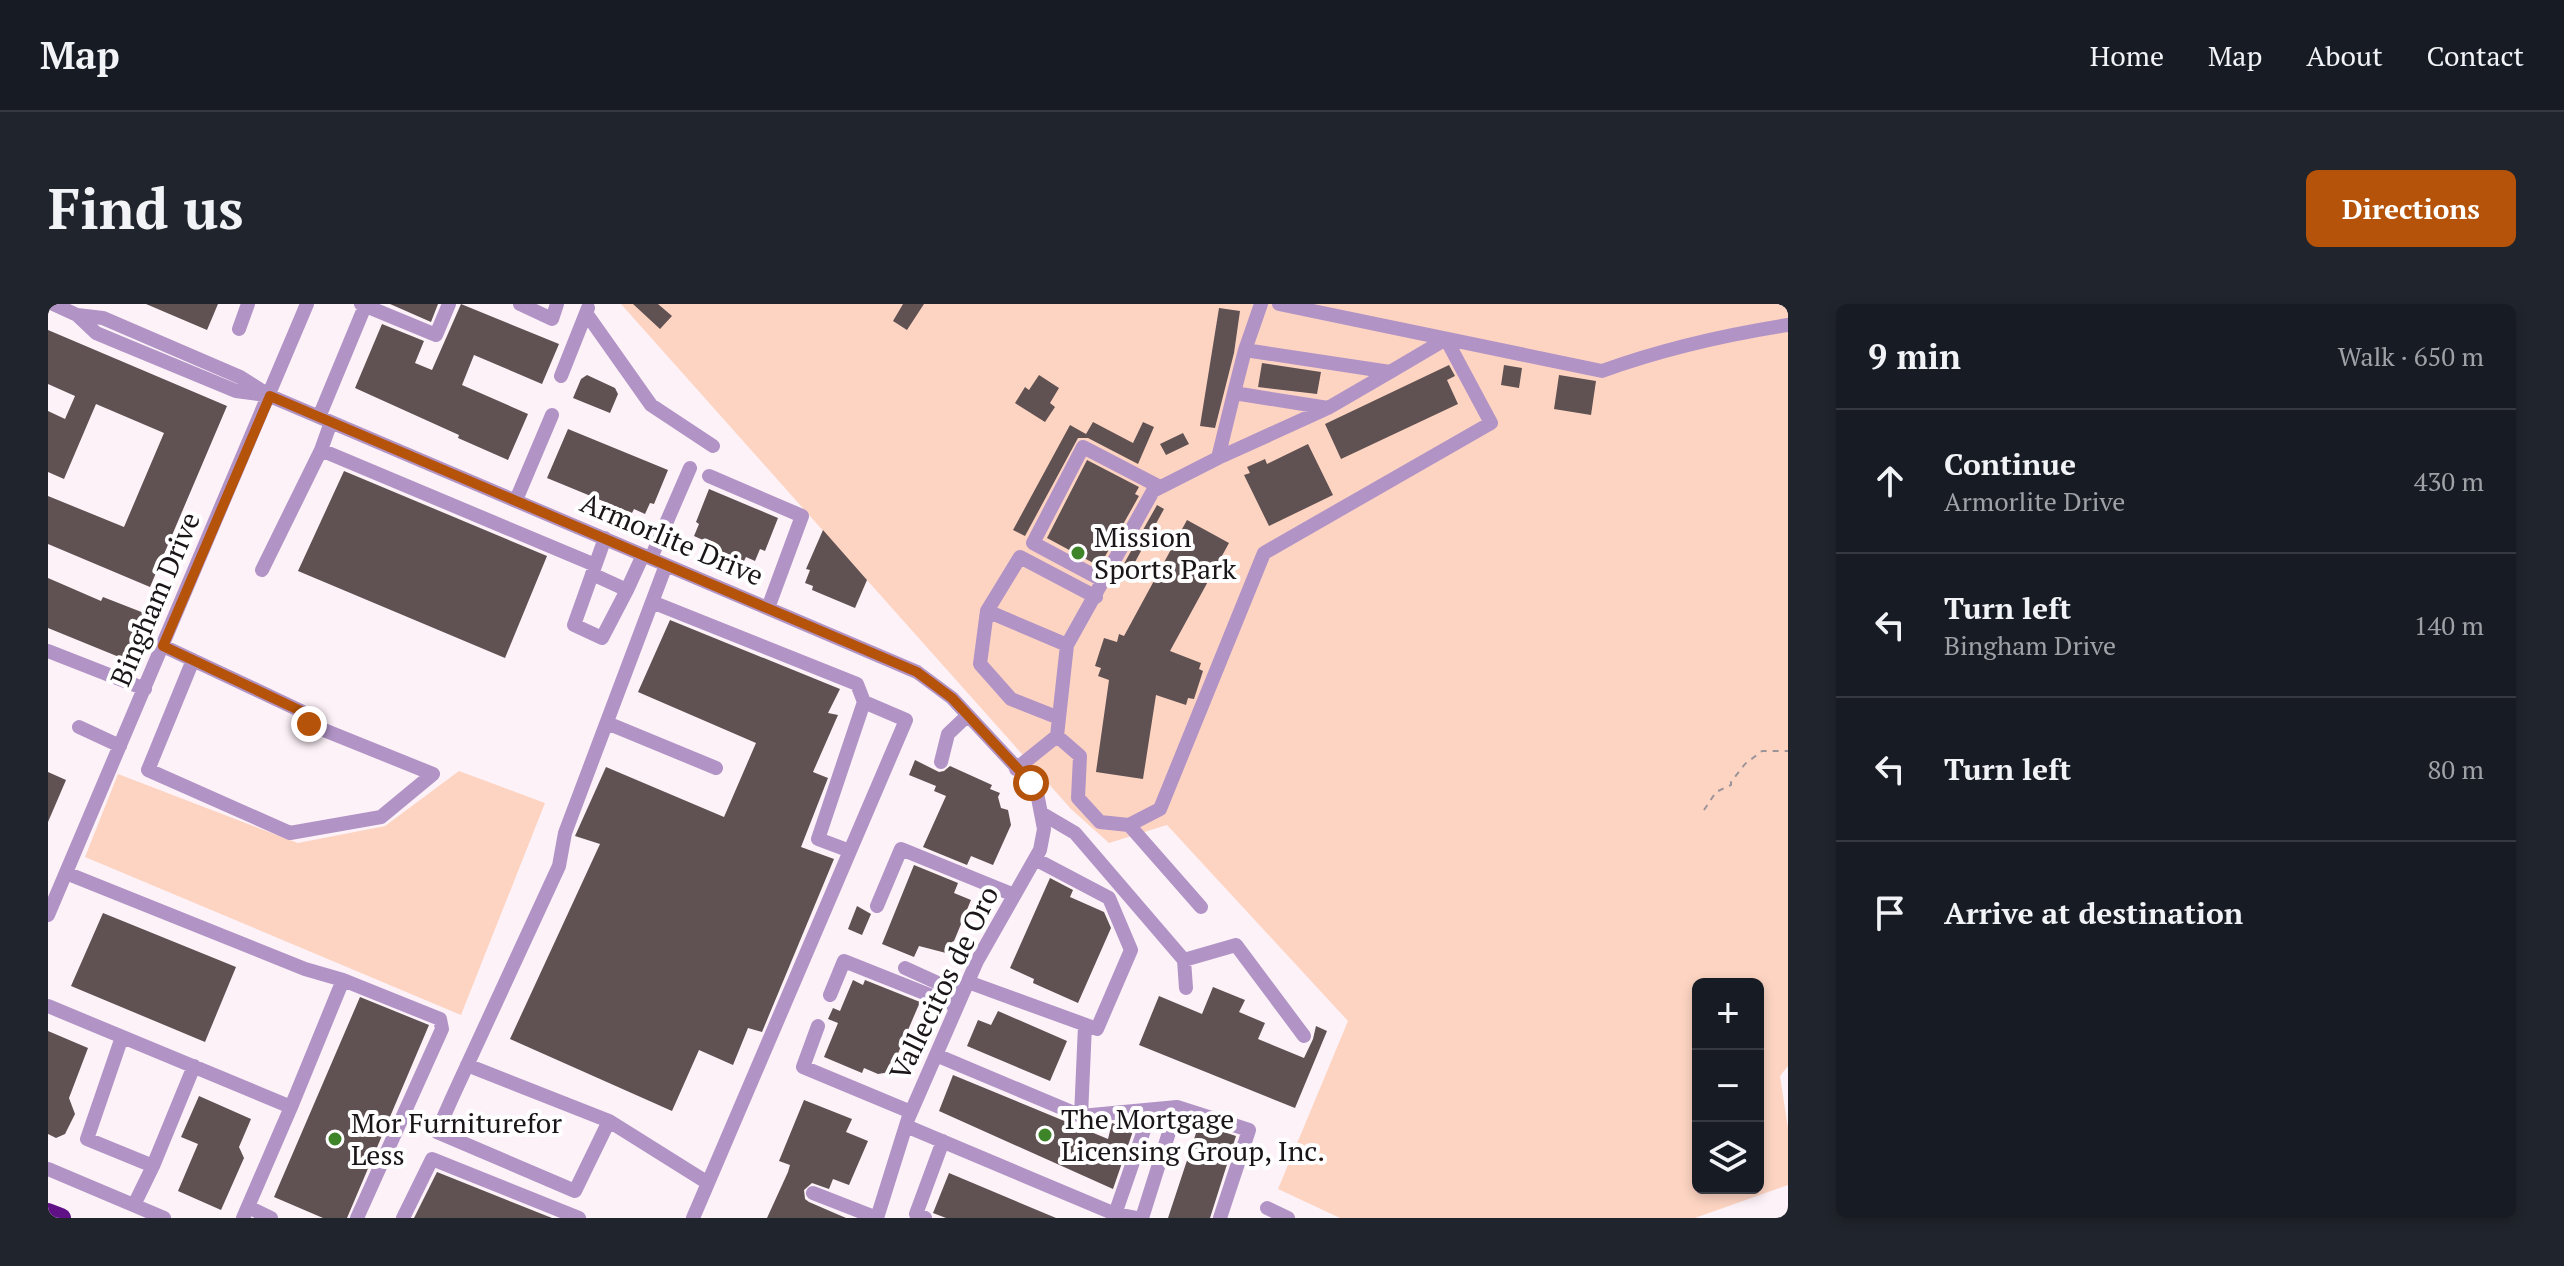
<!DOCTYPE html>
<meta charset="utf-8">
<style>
:root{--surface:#171b24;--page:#20242c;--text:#f1f3f6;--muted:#9ea1a6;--line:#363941;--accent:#b45309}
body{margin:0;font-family:"PT Serif",serif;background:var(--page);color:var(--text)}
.controls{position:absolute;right:24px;bottom:24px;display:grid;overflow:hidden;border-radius:12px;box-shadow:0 4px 12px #0003}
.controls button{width:72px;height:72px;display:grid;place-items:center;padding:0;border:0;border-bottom:2px solid var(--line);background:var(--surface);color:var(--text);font:40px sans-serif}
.stop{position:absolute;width:24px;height:24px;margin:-18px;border:6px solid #b45309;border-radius:50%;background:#fff}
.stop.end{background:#b45309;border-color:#fff;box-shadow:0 2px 8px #0008}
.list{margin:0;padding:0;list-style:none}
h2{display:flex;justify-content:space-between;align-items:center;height:104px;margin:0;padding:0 32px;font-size:34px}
h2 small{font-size:26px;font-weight:400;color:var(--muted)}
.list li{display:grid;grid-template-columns:52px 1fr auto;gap:24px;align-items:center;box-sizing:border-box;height:144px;padding:0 32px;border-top:2px solid var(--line)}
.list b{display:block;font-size:30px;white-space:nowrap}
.list p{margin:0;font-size:26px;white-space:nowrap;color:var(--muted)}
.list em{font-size:26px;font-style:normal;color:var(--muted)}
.icon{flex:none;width:44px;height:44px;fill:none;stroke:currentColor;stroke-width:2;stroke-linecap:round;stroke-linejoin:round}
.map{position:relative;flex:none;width:1740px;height:914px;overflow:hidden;border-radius:12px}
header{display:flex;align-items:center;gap:48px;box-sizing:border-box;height:112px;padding:0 40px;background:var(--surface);border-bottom:2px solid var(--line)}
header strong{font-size:38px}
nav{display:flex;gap:44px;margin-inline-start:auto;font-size:28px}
.intro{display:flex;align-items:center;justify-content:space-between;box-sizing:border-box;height:192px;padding:0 48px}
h1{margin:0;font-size:56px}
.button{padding:20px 36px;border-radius:12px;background:var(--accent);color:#fff;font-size:28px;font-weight:700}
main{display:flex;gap:48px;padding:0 48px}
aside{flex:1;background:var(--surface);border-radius:12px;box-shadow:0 4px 12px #0003}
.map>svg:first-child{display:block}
</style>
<header>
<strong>Map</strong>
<nav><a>Home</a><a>Map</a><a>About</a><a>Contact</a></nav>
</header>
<div class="intro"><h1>Find us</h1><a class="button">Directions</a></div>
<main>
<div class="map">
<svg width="1740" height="914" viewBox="0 0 1740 914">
<rect width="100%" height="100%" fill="#fdf2f8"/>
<path fill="#fdd4c2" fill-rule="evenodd" d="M573,0H1740V762L1732,772L1740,824V881L1647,914H1292L1230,885L1300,717L1119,521L1061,539L1023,505ZM1650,680H1710V884H1650Z
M411,467L497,499L413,711L37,553L70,470L250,539L337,522Z"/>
<path fill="#605152" d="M98,0H170L159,26Z
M342,0H390L383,18Z
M413,0L511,40L494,80L426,51L414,81L480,110L460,156L410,134L411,131L307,84L334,20L376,37L367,59L384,66Z
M585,0H610L624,12L612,25Z
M855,0H876L859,26L845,17Z
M1171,4L1192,7L1186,49L1167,124L1152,122Z
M0,26L179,102L102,283L0,240V192L76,223L116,129L48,100L16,175L0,168V107L17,115L27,92L0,80Z
M1214,59L1273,68L1269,90L1210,83Z
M1401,61L1407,72L1399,76L1410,100L1293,155L1277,120Z
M1456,61L1474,64L1471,84L1453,81Z
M539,71L567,84L570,90L562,109L525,94L533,75Z
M991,71L1011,84L1002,99L1007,103L997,118L967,99L977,83L981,86Z
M1511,71L1548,77L1543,111L1506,105Z
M1045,118L1085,139L1095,118L1106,123L1090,160L1040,134H1030L977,232L965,226L1022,121L1038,130Z
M520,125L620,166L606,200L602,199L597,210L586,205L584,209L499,174Z
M1135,129L1141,140L1118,151L1112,140Z
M1260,140L1285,191L1221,222L1196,171L1202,169L1199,163L1217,155L1219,160Z
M1039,156L1091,183L1087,190L1091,192L1055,256L1053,254L1049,261L999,234Z
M296,167L499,252L457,354L250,267Z
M661,185L730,214L717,247L712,245L707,257L698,253L696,257L654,239L655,236L646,232L651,220L648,218Z
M1109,201L1116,205L1081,269L1073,265Z
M1139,216L1181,239L1122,347L1153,359L1151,365L1155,367L1146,395L1140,394L1138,401L1108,391L1095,475L1048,468L1061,376L1050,372L1053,364L1047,362L1056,334L1069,338L1071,330L1076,332Z
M775,226L819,276L807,304L764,286L765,282L757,279L762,266L758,265Z
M0,274L53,297L55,293L96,309L76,355L0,324Z
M622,316L792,385L780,409L790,411L765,468L780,474L753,543L786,555L714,728L700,724L685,761L651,746L624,807L462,735L552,540L527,532L558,463L676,513L708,439L590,388Z
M867,456L891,468L896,467L902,462L944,481L942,485L952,489L950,493L953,504L960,506L963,521L945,561L923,552L919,561L875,543L898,492L886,487L888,482L861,471Z
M0,468L18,476L0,518Z
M866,561L910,579L906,589L923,596L906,637L902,639L898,649L871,642L866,653L834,640Z
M1002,574L1025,586L1022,593L1056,608L1063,624L1030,699L985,679L986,675L962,664Z
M809,602L823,610L814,631L800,625Z
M55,609L188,663L157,738L23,682Z
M805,676L815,681L817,676L872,698L842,768L830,770L816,764L814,769L776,753L790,719L780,715L785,704L792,707Z
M1165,683L1197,696L1191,708L1217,719L1210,735L1256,754L1265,735L1268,722L1279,727L1247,804L1091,741L1111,692L1154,710Z
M312,693L381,721L299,914H275L226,893Z
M950,707L1019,737L1002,777L919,742L930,716L943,721Z
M0,727L40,744L21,794L27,810L17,830L8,834L0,830Z
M905,771L1060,835L1064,819L1085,827L1065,885L891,807Z
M151,792L203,815L191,843L196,854L173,906L130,887L150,840L133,833Z
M756,796L804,815L798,828L820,837L801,881L785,875L781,885L764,879L756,886L757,895L761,898L798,914H719L740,868L742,861L731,857Z
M1151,820L1188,832L1162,914H1120Z
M389,868L504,914H366Z
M901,869L1008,914H898L885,909Z"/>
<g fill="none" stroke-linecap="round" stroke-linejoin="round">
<path stroke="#9d9499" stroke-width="2" stroke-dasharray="6 6" stroke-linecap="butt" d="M1656,506L1668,488L1683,481V478L1697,460L1714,447H1740"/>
<path stroke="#b193c6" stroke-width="14" d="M5,0L29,11L55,14L192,73L222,92L869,368L904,394L983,479L989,489L996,525L992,546L929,657L860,815L829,914
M313,0L388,31L401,0
M472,0L504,15L509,0
M1213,0L1197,46L1342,68L1398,35
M1231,0L1554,67C1615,45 1676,31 1740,21
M538,9L603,101L665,142
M29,11L48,29L72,39L188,87L218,91
M191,25L200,0
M1197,46L1186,89L1280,104L1342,68
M513,72L540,4
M1186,89L1170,154L1280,104
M271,113L317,2
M273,146L547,261
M661,172L754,212L720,304
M468,196L504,111
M603,254L642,164
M214,266L273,146L283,118
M544,270L579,286L554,334L526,321L557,234
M1056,277L985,239L1035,143L1112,183
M579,286L595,251
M604,298L809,380L816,398
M939,307L1019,341
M115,342L253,407L261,420L385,470L333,513L242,529L100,466L145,356
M0,347L97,385
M1011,414L963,395L932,360L939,307L972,253L1048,293
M559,419L668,464
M31,423L72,442
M1009,432L1032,452L1030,494L1052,518L1081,521L1112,505L1216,249L1443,119L1398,35
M893,458L900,430L920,411
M968,465L1009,432L1019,341L1105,187L1170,154
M993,509L1027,529L1136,656L1188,641L1256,732
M1081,521L1153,603
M18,569L257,665L295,676L243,803
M829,602L853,545L966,591
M0,611L259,0
M1136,656L1138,684
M857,664L914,690
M295,676L392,715L394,725L309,914
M920,678L1049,725L1083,646L1061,594L987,555
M782,691L796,657L909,702
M0,702L243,803L195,914
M770,722L755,763L863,808
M74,733L39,835L105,862L86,901
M888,751L1033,812L1129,803L1201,826L1172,914
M419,761L561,817L527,887L389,828L404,794L511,562L517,529L618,261
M1033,812L1037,721
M561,817L660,879L645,914
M858,822L1067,910L1065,914
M105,862L146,762
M0,865L116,914
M660,879L858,416L816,398L770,535L802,547
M765,889L829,914
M200,903L223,914
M1219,904L1240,914
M355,914L384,855L531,914
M877,914L868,910L895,837
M1088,914L1067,910L1103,806
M1094,914L1129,803"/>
<path stroke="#611186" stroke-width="20" d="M0,909L13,914"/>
</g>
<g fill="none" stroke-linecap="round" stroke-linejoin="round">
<path stroke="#b45309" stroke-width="10" d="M261,420L253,407L115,342L222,92L869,368L904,394L983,479"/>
</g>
<g fill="#3e8428" stroke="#fff" stroke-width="3">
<circle cx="1030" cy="249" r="8"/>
<circle cx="997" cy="831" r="8"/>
<circle cx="287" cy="835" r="8"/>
</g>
<g text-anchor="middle" stroke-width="8" stroke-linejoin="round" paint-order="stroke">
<g font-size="28" fill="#1a1518" stroke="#fff" text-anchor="start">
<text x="1046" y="243">Mission<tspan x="1046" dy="32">Sports Park</tspan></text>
<text x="1013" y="825">The Mortgage<tspan x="1013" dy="32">Licensing Group, Inc.</tspan></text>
<text x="303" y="829">Mor Furniturefor<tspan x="303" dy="32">Less</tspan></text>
</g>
<g font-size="28" fill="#1a1518" stroke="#fff">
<text transform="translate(624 235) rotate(23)" y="10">Armorlite Drive</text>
<text transform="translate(107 295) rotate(-67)" y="10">Bingham Drive</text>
<text transform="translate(896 679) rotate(-64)" y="10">Vallecitos de Oro</text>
</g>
</g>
</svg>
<div class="controls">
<button>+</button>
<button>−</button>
<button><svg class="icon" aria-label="layers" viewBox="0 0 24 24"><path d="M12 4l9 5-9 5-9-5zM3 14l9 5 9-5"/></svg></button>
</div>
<div class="stop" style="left:983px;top:479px"></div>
<div class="stop end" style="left:261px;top:420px"></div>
</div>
<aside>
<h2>9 min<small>Walk · 650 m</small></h2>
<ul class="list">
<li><svg class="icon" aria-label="ahead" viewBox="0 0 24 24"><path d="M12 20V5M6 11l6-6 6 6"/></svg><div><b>Continue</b><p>Armorlite Drive</p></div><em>430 m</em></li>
<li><svg class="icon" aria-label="left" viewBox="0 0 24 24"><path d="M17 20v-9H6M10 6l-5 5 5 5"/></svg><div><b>Turn left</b><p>Bingham Drive</p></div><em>140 m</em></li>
<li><svg class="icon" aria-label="left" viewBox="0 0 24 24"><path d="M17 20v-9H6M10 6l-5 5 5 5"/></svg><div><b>Turn left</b></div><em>80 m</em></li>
<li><svg class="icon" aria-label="arrive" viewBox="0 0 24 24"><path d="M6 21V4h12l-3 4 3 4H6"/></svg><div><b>Arrive at destination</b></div></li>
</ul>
</aside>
</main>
